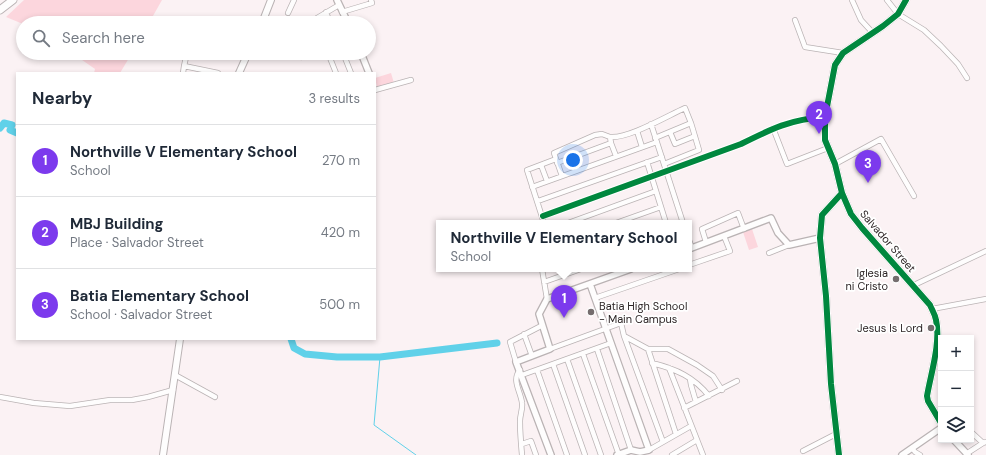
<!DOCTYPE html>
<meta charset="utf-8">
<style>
:root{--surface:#fff;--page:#f6f6f7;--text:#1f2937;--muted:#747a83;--line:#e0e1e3;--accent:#7c3aed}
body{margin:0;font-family:"DM Sans",sans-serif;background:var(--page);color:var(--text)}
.controls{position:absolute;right:12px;bottom:12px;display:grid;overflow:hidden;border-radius:0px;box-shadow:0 2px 6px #0003}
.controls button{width:36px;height:36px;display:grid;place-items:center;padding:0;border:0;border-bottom:1px solid var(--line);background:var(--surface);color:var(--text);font:20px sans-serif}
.you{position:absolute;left:573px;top:160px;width:14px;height:14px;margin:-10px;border:3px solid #fff;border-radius:50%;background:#1a73e8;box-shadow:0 0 0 6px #1a73e833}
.badge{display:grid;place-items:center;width:26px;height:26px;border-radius:50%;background:var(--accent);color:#fff;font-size:13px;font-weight:700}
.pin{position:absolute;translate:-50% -33px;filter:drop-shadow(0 1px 2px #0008)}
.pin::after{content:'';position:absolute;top:21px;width:14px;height:12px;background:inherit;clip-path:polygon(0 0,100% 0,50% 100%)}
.popup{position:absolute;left:436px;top:220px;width:256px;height:52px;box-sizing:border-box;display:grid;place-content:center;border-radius:0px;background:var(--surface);filter:drop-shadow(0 1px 3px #0005);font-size:13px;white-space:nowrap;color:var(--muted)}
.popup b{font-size:15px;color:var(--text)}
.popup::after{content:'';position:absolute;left:50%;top:100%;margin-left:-8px;border:8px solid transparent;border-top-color:var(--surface)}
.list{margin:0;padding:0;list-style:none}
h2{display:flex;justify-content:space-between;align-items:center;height:52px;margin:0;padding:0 16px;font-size:17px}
h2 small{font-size:13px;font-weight:400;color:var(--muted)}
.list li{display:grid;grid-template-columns:26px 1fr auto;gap:12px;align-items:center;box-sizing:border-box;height:72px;padding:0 16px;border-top:1px solid var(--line)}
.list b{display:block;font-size:15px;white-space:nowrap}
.list p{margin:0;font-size:13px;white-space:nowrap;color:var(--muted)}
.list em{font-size:13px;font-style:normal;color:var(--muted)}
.icon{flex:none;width:22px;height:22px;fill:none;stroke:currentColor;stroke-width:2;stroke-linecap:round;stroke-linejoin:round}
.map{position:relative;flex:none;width:986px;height:455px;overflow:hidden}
.search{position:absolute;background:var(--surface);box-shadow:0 2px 6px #0003;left:16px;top:16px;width:360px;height:44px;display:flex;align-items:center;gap:10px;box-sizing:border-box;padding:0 14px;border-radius:22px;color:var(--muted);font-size:15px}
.panel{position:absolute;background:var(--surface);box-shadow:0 2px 6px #0003;left:16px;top:72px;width:360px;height:268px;border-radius:0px}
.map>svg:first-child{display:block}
</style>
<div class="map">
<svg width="986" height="455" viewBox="0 0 986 455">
<rect width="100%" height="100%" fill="#fbf2f4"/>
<path fill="#fcd6dd" d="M24,0H162L149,23L23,24L6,17Z
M72,53H132L120,73H94L95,69Z
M391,73L394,83L377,87L375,78Z
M752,229L758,247L749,250L743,232Z"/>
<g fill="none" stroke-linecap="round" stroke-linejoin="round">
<path stroke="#60d1e9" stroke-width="1" d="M380,357L374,425L416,455"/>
<path stroke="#60d1e9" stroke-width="7" d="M0,128L4,123L12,125L10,130L17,133
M291,339L294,348L305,354L337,357H380L497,343"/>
<defs>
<path id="minor" d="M852,0L861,20L873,33
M887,0L898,14L924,30L941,46L958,64L967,78
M326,12L330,23
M342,12L372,3L371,0
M288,13L294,0
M795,20L805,47L843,53
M313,23L312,21L339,5
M293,53L301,57
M328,53L336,73
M343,53L351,73
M184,66L187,53
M183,73L184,66L218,73
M375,90L411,80
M651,124L683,223
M773,128L787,164L828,148
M637,131L642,147
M670,132L675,144L695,136
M610,137C628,139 667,116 685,108L691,123L699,150L664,164
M655,138L691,123
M647,162L666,223
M557,163L611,143
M835,164L881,139L914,196
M541,165L547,181
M562,176L554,153L595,135L602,134L610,137L611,143L616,156
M532,187L657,142
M538,201L662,157
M543,216L741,144C771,129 791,119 825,117
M544,223L527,170L556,159
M568,223L656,191
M616,223L661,207
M689,240L692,248
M706,242L702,229L738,213L744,229
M769,253L789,245
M689,265L730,251L724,236
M542,269L547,299
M544,282L581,269
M914,285L986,251
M595,298L679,269
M932,309L986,299
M524,334L532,356
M624,336L663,442
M550,349L621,323L624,336L648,349H668L697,365L713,376L722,390
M597,349L631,450
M648,349L676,434
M583,354L619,455
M567,359L601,455
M516,362L510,342L541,326
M652,363C676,369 694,377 709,396
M553,364L585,455
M669,368L703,455
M520,370C511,380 521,392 522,403C523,408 520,415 520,421C520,433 521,444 522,455
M537,370L567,455
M175,375L215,397
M522,375L611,343
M690,379L691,385L696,402
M0,397L34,403L70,406L110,400H132L148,397L173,390
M684,408L737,381
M971,432L983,443L986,442
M522,444L531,441L536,455
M912,448L915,452L920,455
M649,450L691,426
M803,451L836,434
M966,454L983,443
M672,455L697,440"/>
<path id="tertiary" d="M337,0L348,23
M906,0L898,14L883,26L843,53L835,65L825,117V140L835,164L842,193L851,214L862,228L930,305C932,310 935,314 936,320C941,342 931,373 927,396L928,401L941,423
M361,53L369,73
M689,249L771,218L778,233L789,245L820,238
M590,284L649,450L640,452L631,450L617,455
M954,440L968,455
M551,455L516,362L550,349L539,314L547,299L631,269
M839,455L831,384L826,296L820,238L822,215L842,193
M902,455L941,428"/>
<path id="secondary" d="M262,23L271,0
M239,73L248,53
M163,455L180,339"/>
<path id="primary" d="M0,10L13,0"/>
</defs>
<use href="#minor" stroke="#bab3b4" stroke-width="6"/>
<use href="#tertiary" stroke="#bab3b4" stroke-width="8"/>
<use href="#secondary" stroke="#bab3b4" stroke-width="8"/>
<use href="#primary" stroke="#bab3b4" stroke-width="9"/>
<use href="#minor" stroke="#fefdfd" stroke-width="4.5"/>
<use href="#tertiary" stroke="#fefdfd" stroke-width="5.5"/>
<use href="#secondary" stroke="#fefdfd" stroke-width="6"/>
<use href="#primary" stroke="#fefdfd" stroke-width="7"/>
<defs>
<path id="cycleway" d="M906,0L898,14L883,26L843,53L835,65L825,117V140L835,164L842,193L851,214L862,228L930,305C932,310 935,314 936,320C941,342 931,373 927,396L928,401L941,423
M543,216L741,144C771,129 791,119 825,117
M839,455L831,384L826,296L820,238L822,215L842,193"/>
</defs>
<use href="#cycleway" stroke="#fff" stroke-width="8"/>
<use href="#cycleway" stroke="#00873e" stroke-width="6"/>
</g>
<g fill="#756d6e" stroke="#fff" stroke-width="1.5">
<circle cx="896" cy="279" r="4"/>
<circle cx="591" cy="312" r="4"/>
<circle cx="931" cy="328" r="4"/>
</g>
<g text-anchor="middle" stroke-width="3.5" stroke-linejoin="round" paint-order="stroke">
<g font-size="11" fill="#2d2526" stroke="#fff">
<text transform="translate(888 241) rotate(49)" y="4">Salvador Street</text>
</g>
<g font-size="11" fill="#2d2526" stroke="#fff" text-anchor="end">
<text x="888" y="277">Iglesia<tspan x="888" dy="13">ni Cristo</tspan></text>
<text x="599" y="310" text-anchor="start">Batia High School<tspan x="599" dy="13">- Main Campus</tspan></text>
<text x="923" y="332">Jesus Is Lord</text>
</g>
</g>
</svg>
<div class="controls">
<button>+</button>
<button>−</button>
<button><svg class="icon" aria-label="layers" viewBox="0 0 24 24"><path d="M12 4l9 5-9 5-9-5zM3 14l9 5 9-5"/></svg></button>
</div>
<div class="you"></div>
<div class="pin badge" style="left:564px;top:318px">1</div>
<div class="popup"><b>Northville V Elementary School</b>School</div>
<div class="pin badge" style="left:819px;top:134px">2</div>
<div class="pin badge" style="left:868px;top:183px">3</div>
<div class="search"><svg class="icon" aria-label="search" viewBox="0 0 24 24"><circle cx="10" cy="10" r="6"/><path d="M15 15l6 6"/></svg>Search here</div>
<section class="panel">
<h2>Nearby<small>3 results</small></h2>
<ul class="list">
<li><span class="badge">1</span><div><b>Northville V Elementary School</b><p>School</p></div><em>270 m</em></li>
<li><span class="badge">2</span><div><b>MBJ Building</b><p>Place · Salvador Street</p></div><em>420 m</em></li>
<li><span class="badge">3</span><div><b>Batia Elementary School</b><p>School · Salvador Street</p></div><em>500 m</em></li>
</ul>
</section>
</div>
